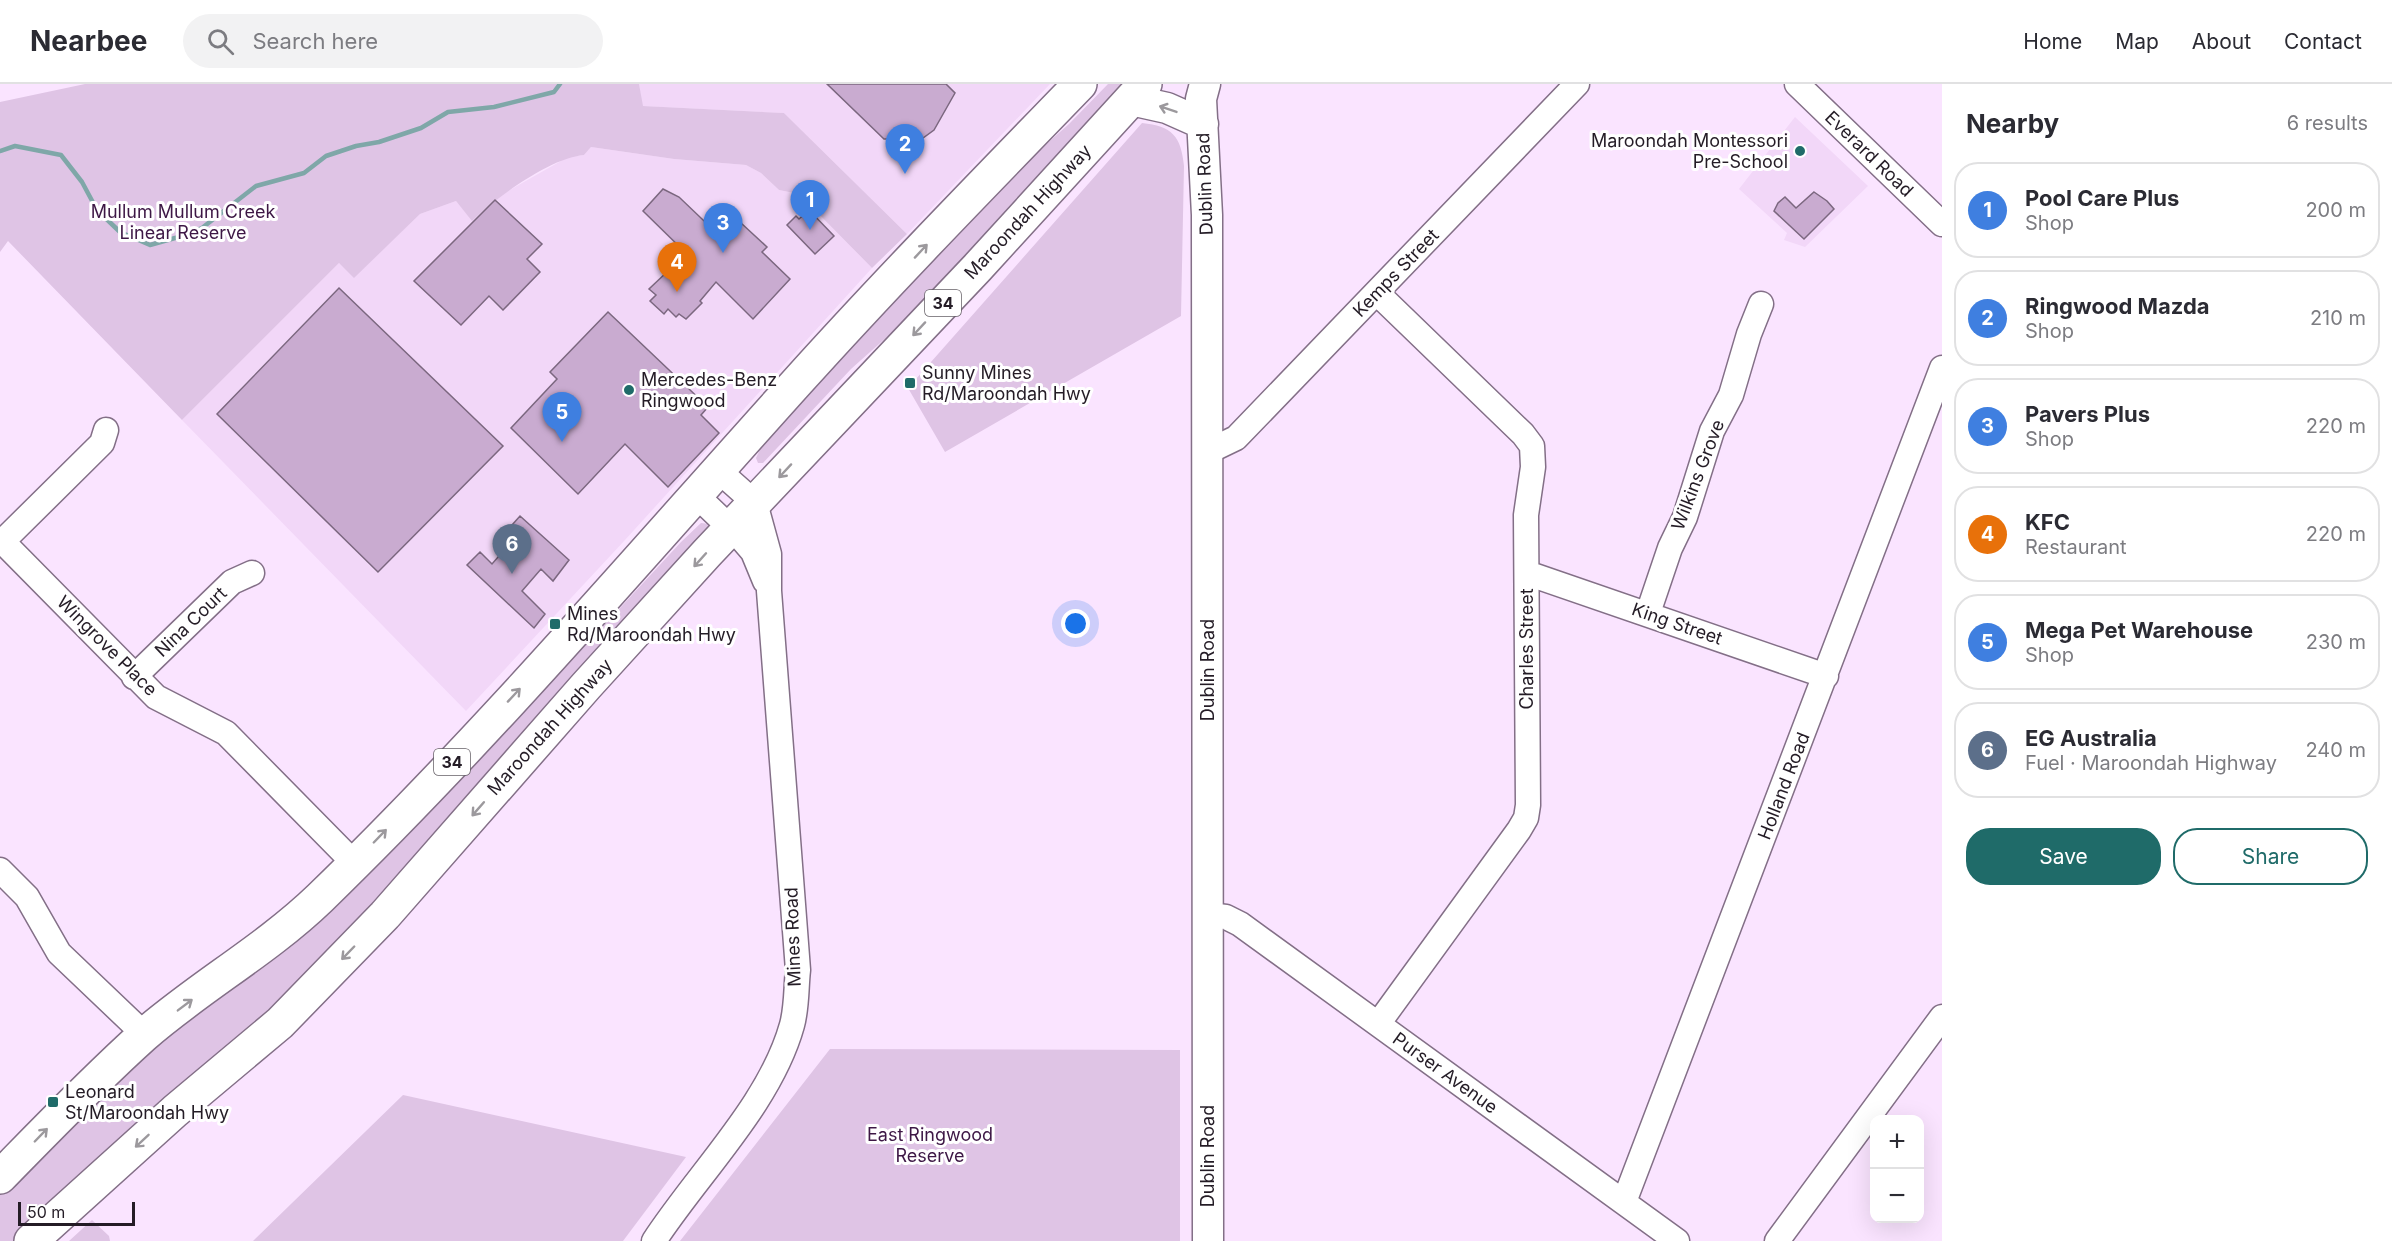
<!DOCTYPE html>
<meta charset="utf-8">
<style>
:root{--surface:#fff;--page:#f2f2f3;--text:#2b2b33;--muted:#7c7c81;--line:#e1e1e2;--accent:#1f6b69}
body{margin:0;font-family:Inter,sans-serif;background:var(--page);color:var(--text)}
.controls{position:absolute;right:18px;bottom:18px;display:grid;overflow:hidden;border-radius:12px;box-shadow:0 6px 24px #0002}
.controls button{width:54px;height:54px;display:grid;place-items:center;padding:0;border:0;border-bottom:2px solid var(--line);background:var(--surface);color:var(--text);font:30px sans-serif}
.scale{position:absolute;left:18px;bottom:15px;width:117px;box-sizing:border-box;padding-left:6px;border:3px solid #241c26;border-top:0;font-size:16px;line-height:21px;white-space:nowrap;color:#241c26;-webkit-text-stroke:4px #fff;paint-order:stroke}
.you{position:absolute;left:1076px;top:540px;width:21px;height:21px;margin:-15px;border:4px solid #fff;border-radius:50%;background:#1a73e8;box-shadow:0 0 0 9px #1a73e833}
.badge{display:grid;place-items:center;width:39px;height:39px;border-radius:50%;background:var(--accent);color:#fff;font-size:20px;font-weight:700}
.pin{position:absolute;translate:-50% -50px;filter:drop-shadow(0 2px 3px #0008)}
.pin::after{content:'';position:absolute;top:32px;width:21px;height:18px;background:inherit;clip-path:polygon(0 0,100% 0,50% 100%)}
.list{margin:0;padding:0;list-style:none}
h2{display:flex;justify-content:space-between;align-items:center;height:78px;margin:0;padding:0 24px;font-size:26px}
h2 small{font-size:20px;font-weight:400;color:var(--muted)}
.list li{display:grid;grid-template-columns:39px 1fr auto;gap:18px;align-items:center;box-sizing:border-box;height:96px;margin:0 12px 12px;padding:0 12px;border:2px solid var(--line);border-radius:24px}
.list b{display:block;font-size:22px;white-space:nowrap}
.list p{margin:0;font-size:20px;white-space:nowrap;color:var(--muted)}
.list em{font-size:20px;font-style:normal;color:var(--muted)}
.actions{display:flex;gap:12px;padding:18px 24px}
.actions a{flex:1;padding:14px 0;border:2px solid var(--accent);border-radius:24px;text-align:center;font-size:21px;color:var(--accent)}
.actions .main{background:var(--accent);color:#fff}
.icon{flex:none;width:33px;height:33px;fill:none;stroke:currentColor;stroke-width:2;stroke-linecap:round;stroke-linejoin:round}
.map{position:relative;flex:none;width:1942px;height:1157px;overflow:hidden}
header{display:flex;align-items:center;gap:36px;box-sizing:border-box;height:84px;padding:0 30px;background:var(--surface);border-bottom:2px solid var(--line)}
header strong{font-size:28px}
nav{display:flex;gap:33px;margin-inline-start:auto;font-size:21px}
.search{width:420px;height:54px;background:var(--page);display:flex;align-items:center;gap:15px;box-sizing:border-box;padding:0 21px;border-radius:33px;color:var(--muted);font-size:22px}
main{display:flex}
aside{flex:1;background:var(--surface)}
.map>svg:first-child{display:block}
</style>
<header>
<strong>Nearbee</strong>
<div class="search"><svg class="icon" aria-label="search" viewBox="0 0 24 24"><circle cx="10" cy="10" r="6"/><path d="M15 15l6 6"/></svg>Search here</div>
<nav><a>Home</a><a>Map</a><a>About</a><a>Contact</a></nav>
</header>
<main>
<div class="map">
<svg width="1942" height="1157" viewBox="0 0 1942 1157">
<rect width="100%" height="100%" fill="#fae4ff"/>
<path fill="#f2d7f8" d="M639,0H1050L907,150L784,29L642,22Z
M1795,33L1868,102L1805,163L1784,156L1787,149L1739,105Z
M591,63L674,75L746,81L761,89L779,106L799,110L872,184L625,456L466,627L182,336L339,179L354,193L420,130L456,117L472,136L494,115L568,73L584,71Z"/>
<path fill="#dfc4e5" d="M85,0H639L643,22L784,29L907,150L872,184L799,110L779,106L761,89L746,81L674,75L591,63L584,71C550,74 497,113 472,137L456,117L420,130L354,194L339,179L182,336L8,157L0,168V18Z
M1108,0H1131L925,219L851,285L763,379H758L756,374L764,357L989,111L1069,40Z
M1142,39C1172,42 1181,52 1184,82L1181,232L945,368L908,304Z
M701,439L710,440L712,445L457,732L270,928L13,1157H0V1109L18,1091L607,538L681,458Z
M830,965L1180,966V1157H680Z
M403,1011L686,1073L623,1157H253Z
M92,1136L109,1152L110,1157H69Z"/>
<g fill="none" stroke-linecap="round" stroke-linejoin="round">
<path stroke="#7fa7a8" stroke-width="4.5" d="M0,67L15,62L61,71L82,98L97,126L120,148L150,161L175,154L202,144L256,102L304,89L326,72L356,62L379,58L421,44L448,28L494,23L554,8L560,0"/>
</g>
<path fill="#c9abd0" stroke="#7b677f" stroke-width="1.5" d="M827,0H946L955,9L934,46L912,62L901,65L891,55H884Z
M663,105L679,113L724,156L741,139L767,163L762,168L790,195L753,235L716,198L700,217L702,219L686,235L679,230L676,233L668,225L664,230L650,217L656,211L649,205L668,187L673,192L690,173L643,127Z
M1814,108L1827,117L1834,125L1804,155L1774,127L1778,119L1785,113L1796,124Z
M495,116L542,160L527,175L540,188L503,226L489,212L461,241L414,197Z
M809,126L834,152L815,170L787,141L796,132L799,135Z
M339,204L503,362L378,488L217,330Z
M608,228L708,323L701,331L719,349L668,403L625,360L578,410L511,344L557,295L550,288Z
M520,432L569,476L553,497L541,485L522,507L545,530L534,544L467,481L480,468L492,480L512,457L504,450Z"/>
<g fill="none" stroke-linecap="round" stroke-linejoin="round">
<defs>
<path id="minor" d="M1797,0L1942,140
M1377,209L1523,350L1532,362L1533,383L1526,431L1528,721L1526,734L1519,746L1378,940
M1207,368L1236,354L1577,0
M696,411L741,454L753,468L765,497
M0,455L156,613L226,649L354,779
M3,457L102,359L106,346
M1527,489L1826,592
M1648,529L1670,464L1685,433L1712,347L1731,311L1749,250L1761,220
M134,593L232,498L252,489
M0,786L27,813L59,869L145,951
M1208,831L1226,833L1240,840L1677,1157
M1624,1118L1942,284
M654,1157C699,1088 770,1020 792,941C797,923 796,903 798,886L769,507V470L755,419L718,386
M1777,1157L1942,933"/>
<path id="major" d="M1205,0L1201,15L1207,131L1208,1157
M1131,16L1167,24L1203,40"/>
<path id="highway" d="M0,1093C47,1045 93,997 143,952C199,903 266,866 320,814C488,651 641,471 798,297C889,196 985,98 1080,0
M31,1157L175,1027L280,939L385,831L586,602L707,469L977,184L1145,0"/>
</defs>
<use href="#minor" stroke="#836f87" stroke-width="27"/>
<use href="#major" stroke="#836f87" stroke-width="33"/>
<use href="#highway" stroke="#836f87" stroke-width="36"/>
<use href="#minor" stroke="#fff" stroke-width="24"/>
<use href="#major" stroke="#fff" stroke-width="30"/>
<use href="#highway" stroke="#fff" stroke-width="33"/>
</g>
<defs><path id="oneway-shaft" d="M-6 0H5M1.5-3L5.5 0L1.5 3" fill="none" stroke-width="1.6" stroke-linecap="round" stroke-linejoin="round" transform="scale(1.5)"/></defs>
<g stroke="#9c999d">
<use href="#oneway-shaft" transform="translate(1168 25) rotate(-161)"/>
<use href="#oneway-shaft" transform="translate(921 167) rotate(-47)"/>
<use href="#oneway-shaft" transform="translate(919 245) rotate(133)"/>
<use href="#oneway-shaft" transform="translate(785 387) rotate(133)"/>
<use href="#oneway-shaft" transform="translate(700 476) rotate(132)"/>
<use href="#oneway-shaft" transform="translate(514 611) rotate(-47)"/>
<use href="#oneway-shaft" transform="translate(478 725) rotate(131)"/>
<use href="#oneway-shaft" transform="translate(380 752) rotate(-46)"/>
<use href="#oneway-shaft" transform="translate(348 869) rotate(134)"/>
<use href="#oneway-shaft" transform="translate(185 921) rotate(-37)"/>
<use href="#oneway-shaft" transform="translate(41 1051) rotate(-46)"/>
<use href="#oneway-shaft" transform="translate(142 1057) rotate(137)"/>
</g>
<g fill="#1f6b69" stroke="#fff" stroke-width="2">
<circle cx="1800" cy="67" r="6"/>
<rect x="904" y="293" width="12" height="12" rx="3"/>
<circle cx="629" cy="306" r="6"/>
<rect x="549" y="534" width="12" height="12" rx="3"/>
<rect x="47" y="1012" width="12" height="12" rx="3"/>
</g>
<g text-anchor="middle" stroke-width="6" stroke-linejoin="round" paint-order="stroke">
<g fill="#fff" stroke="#666067" stroke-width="1.5">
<rect x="925" y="206" width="36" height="26" rx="4.5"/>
<rect x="434" y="665" width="36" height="26" rx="4.5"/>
</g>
<g font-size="16" font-weight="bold" fill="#241c26">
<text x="943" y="225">34</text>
<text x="452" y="684">34</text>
</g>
<g font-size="18" fill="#241c26" stroke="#fff" text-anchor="start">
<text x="1788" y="63" text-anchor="end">Maroondah Montessori<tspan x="1788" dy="21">Pre-School</tspan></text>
<text x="922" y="295">Sunny Mines<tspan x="922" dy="21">Rd/Maroondah Hwy</tspan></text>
<text x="641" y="302">Mercedes-Benz<tspan x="641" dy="21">Ringwood</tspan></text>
<text x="567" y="536">Mines<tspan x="567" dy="21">Rd/Maroondah Hwy</tspan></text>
<text x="65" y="1014">Leonard<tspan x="65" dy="21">St/Maroondah Hwy</tspan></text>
</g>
<g font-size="18" fill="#241c26" stroke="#fff">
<text transform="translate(1869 70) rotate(44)" y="6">Everard Road</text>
<text transform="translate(1205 100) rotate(-92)" y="6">Dublin Road</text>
<text transform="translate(1028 128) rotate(-47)" y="6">Maroondah Highway</text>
<text transform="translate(1396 189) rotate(-46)" y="6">Kemps Street</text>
<text transform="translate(1698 391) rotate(-69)" y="6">Wilkins Grove</text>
<text transform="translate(191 538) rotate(-44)" y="6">Nina Court</text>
<text transform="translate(1677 540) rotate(19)" y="6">King Street</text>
<text transform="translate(107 562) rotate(45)" y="6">Wingrove Place</text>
<text transform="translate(1527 565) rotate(-90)" y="6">Charles Street</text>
<text transform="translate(1208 586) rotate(-90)" y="6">Dublin Road</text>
<text transform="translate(550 643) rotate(-48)" y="6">Maroondah Highway</text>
<text transform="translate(1784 702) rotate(-69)" y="6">Holland Road</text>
<text transform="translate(793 853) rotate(-92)" y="6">Mines Road</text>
<text transform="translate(1445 989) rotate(36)" y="6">Purser Avenue</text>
<text transform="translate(1208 1072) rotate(-90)" y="6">Dublin Road</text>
</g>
<g font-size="18" fill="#3d1745" stroke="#fff">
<text x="183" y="134">Mullum Mullum Creek<tspan x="183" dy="21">Linear Reserve</tspan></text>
<text x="930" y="1057">East Ringwood<tspan x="930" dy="21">Reserve</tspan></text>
</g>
</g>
</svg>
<div class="controls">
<button>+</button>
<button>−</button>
</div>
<div class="scale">50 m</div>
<div class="you"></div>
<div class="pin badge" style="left:810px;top:146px;background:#3f7fe0">1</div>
<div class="pin badge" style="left:905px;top:90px;background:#3f7fe0">2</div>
<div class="pin badge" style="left:723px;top:169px;background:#3f7fe0">3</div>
<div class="pin badge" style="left:677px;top:208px;background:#e8710a">4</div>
<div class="pin badge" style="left:562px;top:358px;background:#3f7fe0">5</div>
<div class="pin badge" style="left:512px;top:490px;background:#5c6f8a">6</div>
</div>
<aside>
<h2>Nearby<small>6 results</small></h2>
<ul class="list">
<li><span class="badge" style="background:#3f7fe0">1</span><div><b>Pool Care Plus</b><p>Shop</p></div><em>200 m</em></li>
<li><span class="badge" style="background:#3f7fe0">2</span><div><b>Ringwood Mazda</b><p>Shop</p></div><em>210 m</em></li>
<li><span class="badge" style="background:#3f7fe0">3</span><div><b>Pavers Plus</b><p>Shop</p></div><em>220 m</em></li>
<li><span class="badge" style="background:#e8710a">4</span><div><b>KFC</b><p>Restaurant</p></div><em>220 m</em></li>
<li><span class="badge" style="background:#3f7fe0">5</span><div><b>Mega Pet Warehouse</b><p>Shop</p></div><em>230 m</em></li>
<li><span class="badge" style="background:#5c6f8a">6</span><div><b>EG Australia</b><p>Fuel · Maroondah Highway</p></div><em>240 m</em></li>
</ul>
<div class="actions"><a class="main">Save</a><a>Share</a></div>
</aside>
</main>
